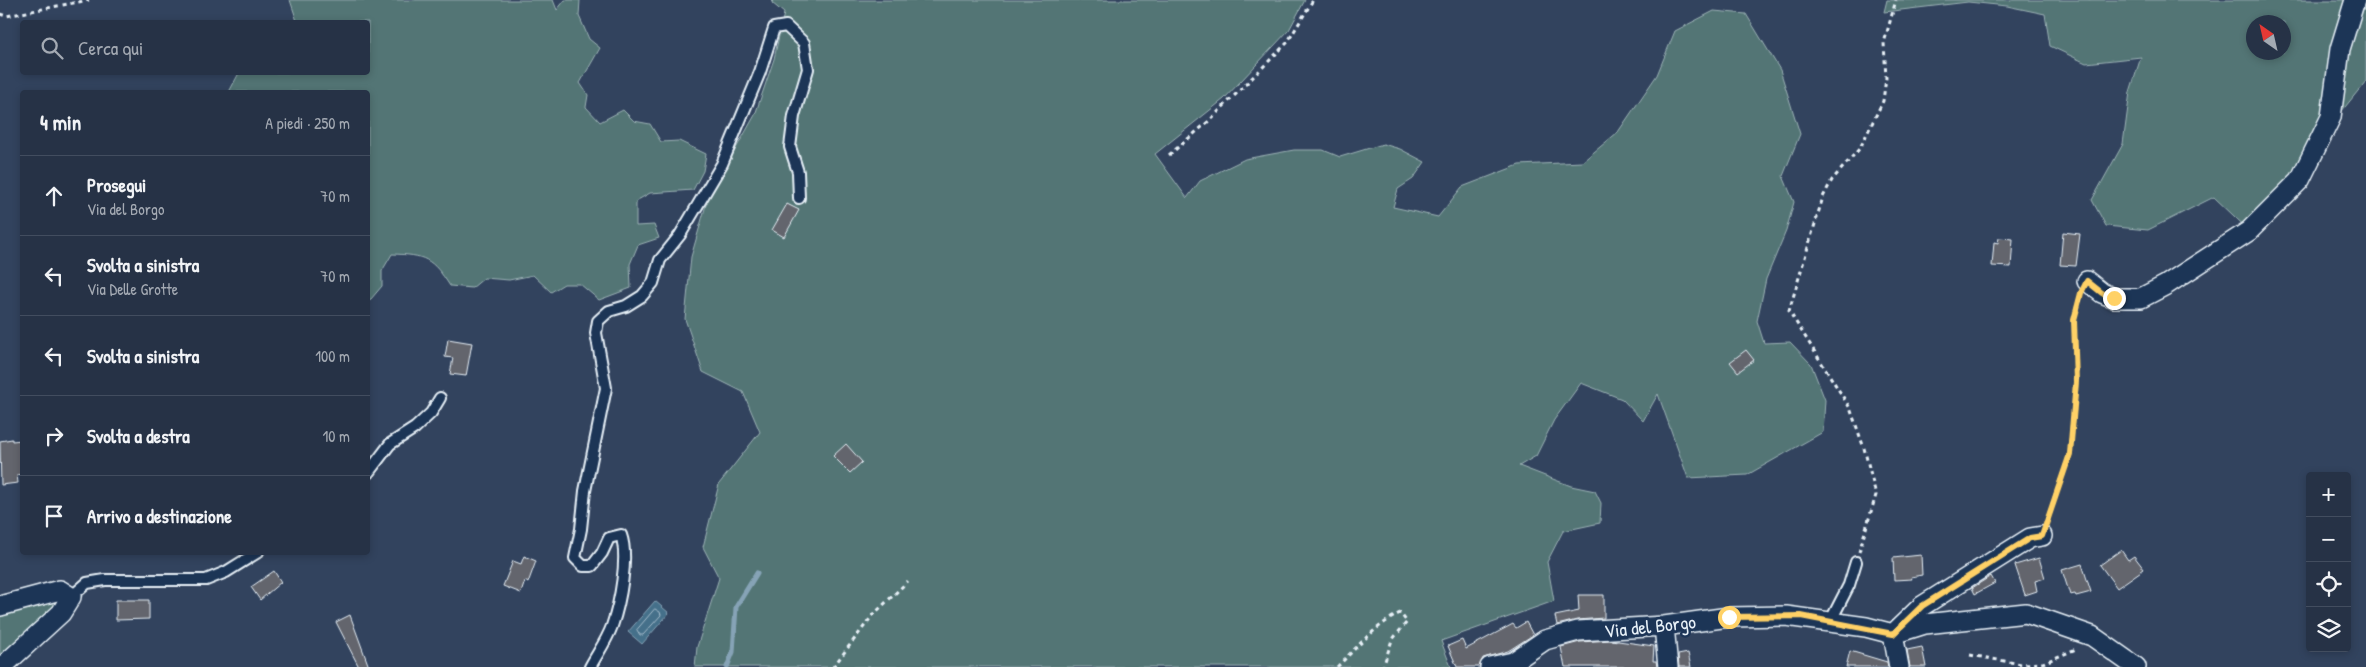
<!DOCTYPE html>
<html lang="it">
<meta charset="utf-8">
<style>
:root{--surface:#263246;--page:#2e3a4d;--text:#f1f3f6;--muted:#a4aab3;--line:#424d5f}
body{margin:0;font-family:"Patrick Hand",sans-serif;background:var(--page);color:var(--text)}
.controls{position:absolute;right:15px;bottom:15px;display:grid;overflow:hidden;border-radius:5px;box-shadow:0 2px 8px #0003}
.controls button{width:45px;height:45px;display:grid;place-items:center;padding:0;border:0;border-bottom:1px solid var(--line);background:var(--surface);color:var(--text);font:25px sans-serif}
.compass{position:absolute;left:2246px;top:15px;width:45px;height:45px;border-radius:50%;background:var(--surface);box-shadow:0 2px 8px #0003;rotate:326deg}
.stop{position:absolute;width:15px;height:15px;margin:-11px;border:4px solid #ffd166;border-radius:50%;background:#fff}
.stop.end{background:#ffd166;border-color:#fff;box-shadow:0 1px 5px #0008}
.list{margin:0;padding:0;list-style:none}
h2{display:flex;justify-content:space-between;align-items:center;height:65px;margin:0;padding:0 20px;font-size:21px}
h2 small{font-size:16px;font-weight:400;color:var(--muted)}
.list li{display:grid;grid-template-columns:32px 1fr auto;gap:15px;align-items:center;box-sizing:border-box;height:80px;padding:0 20px;border-top:1px solid var(--line)}
.list b{display:block;font-size:19px;white-space:nowrap}
.list p{margin:0;font-size:16px;white-space:nowrap;color:var(--muted)}
.list em{font-size:16px;font-style:normal;color:var(--muted)}
.icon{flex:none;width:28px;height:28px;fill:none;stroke:currentColor;stroke-width:2;stroke-linecap:round;stroke-linejoin:round}
.map{position:relative;flex:none;width:2366px;height:667px;overflow:hidden}
.search{position:absolute;background:var(--surface);box-shadow:0 2px 8px #0003;left:20px;top:20px;width:350px;height:55px;display:flex;align-items:center;gap:12px;box-sizing:border-box;padding:0 18px;border-radius:5px;color:var(--muted);font-size:19px}
.panel{position:absolute;background:var(--surface);box-shadow:0 2px 8px #0003;left:20px;top:90px;width:350px;height:465px;border-radius:5px}
.map>svg:first-child{display:block}
</style>
<div class="map">
<svg width="2366" height="667" viewBox="0 0 2366 667">
<rect width="100%" height="100%" fill="#32435e"/>
<filter id="ink" filterUnits="userSpaceOnUse"><feTurbulence type="fractalNoise" baseFrequency=".02" numOctaves="2"/><feDisplacementMap in="SourceGraphic" scale="10" xChannelSelector="R" yChannelSelector="G"/><feConvolveMatrix kernelMatrix="1 2 1 2 8 2 1 2 1" color-interpolation-filters="sRGB"/></filter>
<g filter="url(#ink)">
<path fill="#527575" stroke="#9db3b6" fill-rule="evenodd" d="M290,0H553L557,10L565,0H580L579,16L589,39L600,48L580,83L588,95L586,107L600,122L623,110L634,121L650,124L661,142L679,141L706,154L703,171L693,190L650,193L636,201V226L654,225L659,238L638,245L630,264L631,288L599,300L580,284H564L551,292L533,275L509,280L484,278L472,288L450,286C432,258 425,255 392,254L382,271V286L371,299L368,300V92H229L239,73L368,72V22H295L297,21Z
M773,0H1305L1289,30L1224,99L1155,154L1187,198L1200,181L1245,159L1294,150H1323L1340,157L1383,144L1400,149L1425,162L1413,179L1398,189L1393,207L1438,217L1462,187L1519,165L1582,162L1618,132L1657,75L1675,31L1714,11L1746,14L1780,70L1800,134L1783,176L1794,202L1786,231L1766,279L1757,321L1764,343L1790,342L1811,364L1825,400L1823,432L1747,475L1688,478L1658,394L1643,421L1622,399L1581,383L1554,420L1536,456L1519,466L1571,486L1595,491L1601,503L1600,523L1563,531L1547,562L1554,601L1441,641L1451,667H695L697,647L719,578L703,547L719,484L760,432L743,392L703,372L685,319L691,257L708,198L755,115L774,59L784,13L772,3Z
M1887,0H2366V81L2333,122L2255,236L2214,197L2148,230L2106,226L2092,200L2123,144L2130,92L2141,57L2086,63L2050,46L2045,14L2007,6L1968,2L1884,12ZM2254,22H2284V52H2254Z
M66,598L0,664V609Z"/>
<path fill="#446f8a" stroke="#86a3b6" d="M655,601L669,613L642,644L628,632Z"/>
<g fill="none" stroke-linecap="round" stroke-linejoin="round">
<path stroke="#a6bdcc" stroke-width="1" d="M655,609L660,612L661,615L643,635H640L637,630Z"/>
<path stroke="#86a3b6" stroke-width="5" d="M727,667L733,652L736,607L757,573"/>
</g>
<path fill="#63656d" stroke="#e8f1f8" d="M787,204L799,210L784,237L772,230Z
M2063,232L2080,234L2076,266L2060,265Z
M1999,238L2013,239L2011,267L1992,266L1994,242L1998,243Z
M448,339L472,343L466,376L450,374L453,358L445,357Z
M1746,350L1754,360L1738,372L1730,362Z
M12,439V441L22,440V474L17,475L18,483L1,485L0,441Z
M846,444L862,462L850,473L833,456Z
M2121,550L2128,560L2134,556L2144,569L2117,588L2100,565Z
M1921,555L1922,575L1911,577L1912,579L1894,580L1893,558Z
M524,556L536,561L528,583L525,581L521,593L503,586L513,561L521,564Z
M2039,558L2045,578L2035,581L2037,591L2025,595L2015,565Z
M2082,564L2091,592L2076,596L2075,594L2070,595L2062,570Z
M274,571L281,582L260,600L251,587Z
M1991,576L1995,583L1975,594L1972,588Z
M1578,595H1604V618L1577,620L1557,625L1555,616L1579,611Z
M116,600H149V619L116,620Z
M350,615L369,667H359L336,622Z
M1526,622L1533,635L1508,651L1483,658L1479,667H1457L1448,646L1462,640L1466,649L1513,624L1516,628Z
M1611,640L1654,646L1653,661H1656L1657,667H1565L1561,647L1580,642Z
M1922,647L1926,667H1910L1907,650Z
M1850,651L1887,662L1888,667H1846Z
M1688,653L1691,667H1679L1678,655Z"/>
<g fill="none" stroke-linecap="round" stroke-linejoin="round">
<defs>
<path id="lane" d="M368,473L390,444L415,428L431,413L440,398
M71,597L87,583L105,580H206L226,572L258,552
M1830,622L1849,585L1856,562
M590,667C597,654 607,640 612,626C620,603 629,557 621,535L609,538L602,553L592,566H583L575,558L581,529L585,491L606,388L596,333L598,321L609,311L626,306L642,296L653,283L660,260L680,235L722,164L760,72L774,28L786,26L804,43L808,69L794,116L790,147L798,172L799,198"/>
<path id="street" d="M2087,281L2102,293L2114,298H2141L2166,285L2249,231L2300,180L2331,117L2340,49L2355,0
M0,606L60,590L71,597L61,613L2,667
M1664,626L1668,667
M1490,667L1513,662L1545,640L1578,631L1664,626L1729,617L1786,616L1866,627L1893,634L1925,624L2026,613L2092,636L2136,667
M1899,667L1893,634L1922,606L2030,538L2042,536"/>
</defs>
<use href="#lane" stroke="#e8f1f8" stroke-width="14"/>
<use href="#street" stroke="#e8f1f8" stroke-width="22"/>
<path stroke="#e8f1f8" stroke-width="3" stroke-dasharray="4 4" stroke-linecap="butt" d="M0,14L6,16L89,0
M1169,155L1209,121L1287,43L1313,0
M2047,521L2070,454L2076,382L2074,319L2080,297
M1859,552L1876,495L1864,448L1850,408L1789,311L1823,197L1832,180L1860,148L1883,101L1886,78L1884,43L1896,0
M1970,655L2021,664L2043,663L2076,649
M833,667L873,615L908,581
M1337,667C1357,647 1375,626 1400,613L1407,622L1392,640L1383,667"/>
<use href="#lane" stroke="#1d3557" stroke-width="10"/>
<use href="#street" stroke="#1d3557" stroke-width="19"/>
</g>
</g>
<g fill="none" stroke-linecap="round" stroke-linejoin="round" filter="url(#ink)">
<path stroke="#ffd166" stroke-width="6" d="M1729,617L1801,616L1893,634L1922,606L2030,538L2042,536L2070,454L2076,382L2074,320L2081,293L2087,281L2102,293L2114,298"/>
</g>
<g text-anchor="middle" stroke-width="5" stroke-linejoin="round" paint-order="stroke">
<g font-size="19" fill="#e8f1f8" stroke="#1d3557">
<text transform="translate(1650 626) rotate(-6)" y="7">Via del Borgo</text>
</g>
</g>
</svg>
<div class="controls">
<button>+</button>
<button>−</button>
<button><svg class="icon" aria-label="locate" viewBox="0 0 24 24"><circle cx="12" cy="12" r="6"/><path d="M12 2v4M12 18v4M2 12h4M18 12h4"/></svg></button>
<button><svg class="icon" aria-label="layers" viewBox="0 0 24 24"><path d="M12 4l9 5-9 5-9-5zM3 14l9 5 9-5"/></svg></button>
</div>
<svg class="compass" viewBox="-18 -18 36 36"><path d="M0-13l5 13h-10z" fill="#e53935"/><path d="M0 13l5-13h-10z" fill="#a4aab3"/></svg>
<div class="stop" style="left:1729px;top:617px"></div>
<div class="stop end" style="left:2114px;top:298px"></div>
<div class="search"><svg class="icon" aria-label="search" viewBox="0 0 24 24"><circle cx="10" cy="10" r="6"/><path d="M15 15l6 6"/></svg>Cerca qui</div>
<section class="panel">
<h2>4 min<small>A piedi · 250 m</small></h2>
<ul class="list">
<li><svg class="icon" aria-label="ahead" viewBox="0 0 24 24"><path d="M12 20V5M6 11l6-6 6 6"/></svg><div><b>Prosegui</b><p>Via del Borgo</p></div><em>70 m</em></li>
<li><svg class="icon" aria-label="left" viewBox="0 0 24 24"><path d="M17 20v-9H6M10 6l-5 5 5 5"/></svg><div><b>Svolta a sinistra</b><p>Via Delle Grotte</p></div><em>70 m</em></li>
<li><svg class="icon" aria-label="left" viewBox="0 0 24 24"><path d="M17 20v-9H6M10 6l-5 5 5 5"/></svg><div><b>Svolta a sinistra</b></div><em>100 m</em></li>
<li><svg class="icon" aria-label="right" viewBox="0 0 24 24"><path d="M7 20v-9h11M14 6l5 5-5 5"/></svg><div><b>Svolta a destra</b></div><em>10 m</em></li>
<li><svg class="icon" aria-label="arrive" viewBox="0 0 24 24"><path d="M6 21V4h12l-3 4 3 4H6"/></svg><div><b>Arrivo a destinazione</b></div></li>
</ul>
</section>
</div>
